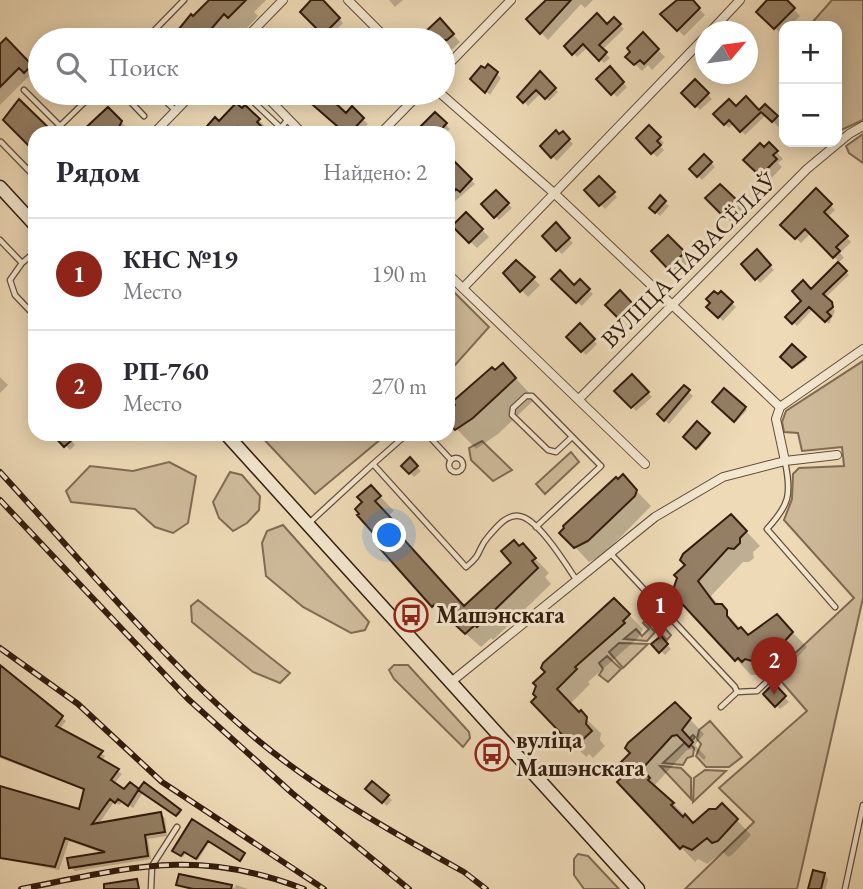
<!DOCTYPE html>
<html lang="ru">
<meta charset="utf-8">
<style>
:root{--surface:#fff;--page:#f7f7f7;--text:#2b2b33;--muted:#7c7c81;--line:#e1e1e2;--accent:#8f2418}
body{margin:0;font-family:"EB Garamond",serif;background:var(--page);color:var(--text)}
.controls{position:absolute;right:21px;top:21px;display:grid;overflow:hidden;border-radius:14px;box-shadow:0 4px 18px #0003}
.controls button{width:63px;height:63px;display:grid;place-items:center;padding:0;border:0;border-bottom:2px solid var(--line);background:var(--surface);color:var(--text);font:35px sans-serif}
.compass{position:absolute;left:695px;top:21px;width:63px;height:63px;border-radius:50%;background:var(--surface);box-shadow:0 4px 18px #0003;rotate:61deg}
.you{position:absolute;left:390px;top:536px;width:24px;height:24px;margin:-18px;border:5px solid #fff;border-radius:50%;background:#1a73e8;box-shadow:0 0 0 10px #1a73e833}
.badge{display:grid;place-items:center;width:46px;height:46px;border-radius:50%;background:var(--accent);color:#fff;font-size:23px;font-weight:700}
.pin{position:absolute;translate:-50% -58px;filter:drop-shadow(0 2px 4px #0008)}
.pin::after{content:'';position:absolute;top:37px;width:24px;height:21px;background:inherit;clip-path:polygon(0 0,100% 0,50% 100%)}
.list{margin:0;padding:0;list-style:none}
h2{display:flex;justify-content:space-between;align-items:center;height:91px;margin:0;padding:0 28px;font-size:30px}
h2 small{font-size:23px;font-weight:400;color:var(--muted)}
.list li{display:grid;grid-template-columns:46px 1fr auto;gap:21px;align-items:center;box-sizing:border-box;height:112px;padding:0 28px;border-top:2px solid var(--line)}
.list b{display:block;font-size:26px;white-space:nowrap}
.list p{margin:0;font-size:23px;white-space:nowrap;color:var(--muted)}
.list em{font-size:23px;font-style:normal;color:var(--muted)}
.icon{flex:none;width:38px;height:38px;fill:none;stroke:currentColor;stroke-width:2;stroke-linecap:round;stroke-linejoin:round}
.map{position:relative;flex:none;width:863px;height:889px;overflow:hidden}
.search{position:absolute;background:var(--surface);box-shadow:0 4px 18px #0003;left:28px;top:28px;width:427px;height:77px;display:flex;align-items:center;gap:18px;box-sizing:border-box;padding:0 24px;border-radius:38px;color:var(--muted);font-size:26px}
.panel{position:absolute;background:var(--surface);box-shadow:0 4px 18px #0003;left:28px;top:126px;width:427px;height:315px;border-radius:21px}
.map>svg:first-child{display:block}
</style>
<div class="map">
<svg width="863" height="889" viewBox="0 0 863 889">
<rect width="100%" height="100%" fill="#eedab7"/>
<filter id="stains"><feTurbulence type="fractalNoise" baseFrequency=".00286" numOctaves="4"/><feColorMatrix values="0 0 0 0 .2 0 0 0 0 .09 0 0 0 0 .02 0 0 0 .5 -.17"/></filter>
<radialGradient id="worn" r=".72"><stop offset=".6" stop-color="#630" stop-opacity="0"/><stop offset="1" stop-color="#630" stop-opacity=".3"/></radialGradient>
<path fill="#ceba9a" stroke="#806b54" stroke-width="2" d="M832,0H863V120L837,132V26H809Z
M863,134V163L849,153L846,146Z
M448,286L489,327L448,373Z
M863,361V598L797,889H685L754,822L719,788L807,711L774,673L854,598L784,520L792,499L793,474L799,468L844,466L842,447L802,451L798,433L784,432L782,422L786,411Z
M259,434H387L315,494Z
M482,441L512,470L493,481L471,460L469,448Z
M571,452L579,462L545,494L536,484Z
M169,462L196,476L188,523L173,533L155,527L135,509L71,502L66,491L90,466L133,471Z
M230,472L242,475L260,496L259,510L247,523L233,531L219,518L213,502Z
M283,525L369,622L365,630L351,633L303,607L266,576L262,543L267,531Z
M198,600L290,673L280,683L253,672L192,622L191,606Z
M652,614L671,635L667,640L647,619Z
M645,621L655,632L647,641L624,639L636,629L642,636L649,629L643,623Z
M619,643L648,644L623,668L609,652Z
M607,656L621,669L608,682L599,675L603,669L599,663Z
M394,665H408L469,732L470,738L463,747L394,679L389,670Z
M710,721L742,757L729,767H706L696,756L701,744L697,739L699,730Z
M693,735L695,737L689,743L694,748L693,756L687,758L683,765L663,763Z
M660,766L681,768L691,778V799Z
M705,770L726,771L693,802L694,778Z
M578,854L588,856L619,889H584L574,875V859Z"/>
<path fill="#0003" d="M209,0H266L254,12L258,16L244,31L240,27L227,40H172Z
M314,0H320L343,23L329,37L303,11Z
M389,0H403L395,7Z
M553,0H593L585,8L581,4L548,40L528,19Z
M679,0H691L705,15L684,36L663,14Z
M770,0H784L800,16L790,26H784L782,35L759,12Z
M614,19L624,29L602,50L610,58L604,63L588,47L577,57L567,46Z
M440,21L460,42L446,55L443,40H432L426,34Z
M643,35L665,57L652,70L648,65L642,71L628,57Z
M6,41L40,75L34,81L29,76L0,105V46Z
M489,66L501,78L490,95L472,79Z
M610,69L627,87L617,97L599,79Z
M541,74L558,92L549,101L541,93L528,106L520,97Z
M695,81L712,99L700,110L683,93Z
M314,93H345L334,104L346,115L352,109L368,124L359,133H347L309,99Z
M765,106L784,124V132L766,115L745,135L734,123L729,128L716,114L759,112Z
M245,107L272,133H200L215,120L220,123Z
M108,109L132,133H83Z
M435,114L450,129L446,133H431Z
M649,128L664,143L660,146L664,150L657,157L639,138Z
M563,133L573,144L557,161L542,146Z
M791,142H806L795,146Z
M769,144L783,159L778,163L782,167L768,182L746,160Z
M704,156L715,167L702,180L691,169Z
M453,162L475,184L448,207V166Z
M599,178L617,197L605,209L587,190Z
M720,186L743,209L731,222L708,198Z
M816,191L835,210L827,218L851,242L840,253L844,258L839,262L811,233L801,243L782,225Z
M496,192L512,208L499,220L483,204Z
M660,198L669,206L660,216L651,208Z
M466,214L489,237L477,248L454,226Z
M556,225L573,243L562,254L544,236Z
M668,237L691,260L676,274L654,251Z
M757,252L774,270L760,283L743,264Z
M516,263L540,285L528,297L505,273Z
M838,264L849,275L825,298L835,311L829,324L813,309L797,326L788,317Z
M554,279L574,287L580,281L593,294L582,306Z
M620,293L636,309L623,321L608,305Z
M721,294L736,307L723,321L709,307Z
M580,326L597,344L586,355L568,337Z
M792,346L806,360L794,368L782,357Z
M503,365L535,399L498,434L476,449L448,420V416Z
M0,377L8,385L0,393Z
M632,377L652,397L636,411L617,391Z
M684,388L693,396L669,424L659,414Z
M724,390L747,410L736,422L714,402Z
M697,424L710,435L699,449L685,437Z
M55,434H66L75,445L70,450Z
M410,460L421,471L414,477L404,466Z
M623,477L651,506L603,555L589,562L575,547Z
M371,487L394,511L388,516L406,535L402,538L465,607L514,563L523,546L549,573L545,577L551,584L493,640L491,638L481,647L434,606L376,543L365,502Z
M745,530L760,546L753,552L754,558L749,562H743L711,596L748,637L791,631L807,647L788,667L784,669L779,664L768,675H751L674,593Z
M614,600L643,629L638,638L588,682L590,684L570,704L601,733L600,740L605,746L593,758L589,754L586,757L533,702Z
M661,638L671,649L665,655L654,644Z
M0,667L66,721L59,730L105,756L102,761L122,774L114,784L124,791L130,785L139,792L144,785L181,813L178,816L143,792L133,808L122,801L120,805L114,802L98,825L161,814L165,818L167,836L148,839L151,859L75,871L71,867L105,854L69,841L59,870L0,858V787L80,811L85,790L0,758Z
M774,686L789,702L780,709L765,694Z
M675,704L704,734L695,745L706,757L704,760L693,749L687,750L655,785L694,825L722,805L751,835L732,855L728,857L723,852L707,864L698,859L695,862L619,782Z
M372,793L387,796L392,800L387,806Z
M193,822L244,854L242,861L210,841L198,860L186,852L183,857L176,852Z
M824,874L828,879L826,889H810Z
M178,875L235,888L236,885L248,889H192L180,886Z"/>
<path fill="#947f65" stroke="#331c0d" stroke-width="2" d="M209,0H246L228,18L224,14L212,28L215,31L207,40H170L191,14L193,16Z
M311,0H323L340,18L323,35L300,12Z
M546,0H571L540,34L526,19Z
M677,0H693L700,8L677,31L660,14Z
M767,0H787L795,8L774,29L756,12Z
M597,13L607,24L614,17L621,24L599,45L607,52L599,61L583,44L572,55L564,46Z
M440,18L454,34L447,40H429L423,34Z
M643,32L659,49L644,64L640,60L634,65L625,57L630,52L627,48Z
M6,38L32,65L24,73L19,68L0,87V44Z
M488,64L498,72L485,93L470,79L481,66L485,68Z
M610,66L624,82L611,95L596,79Z
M540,71L556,88L545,99L536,90L523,103L517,97Z
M695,79L709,93L695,107L681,93Z
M312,93H335L330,98L346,113L352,106L364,118L350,133H345L306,99Z
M746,96L759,110L765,104L778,116L772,122L761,112L740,132L729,120L724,125L713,114L729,99L736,106Z
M19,99L54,133H35V152L3,120Z
M236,103L242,108L245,105L260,119L257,122L262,127L257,133H245L238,127L233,133H201L215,117L219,121Z
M108,107L122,121L116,133H80Z
M435,112L447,123L438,133H429L421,126Z
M649,125L661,137L657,141L661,145L651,154L636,138Z
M556,130L559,134L563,131L570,139L551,158L540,146Z
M769,142L778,151L773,155L777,159L760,176L743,160L760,143L764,147Z
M704,154L712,162L697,177L689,169Z
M453,160L472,179L460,192L456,189L448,198V165Z
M599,176L615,192L599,206L584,190Z
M720,184L738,201L723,216L705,198Z
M816,188L832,204L824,212L848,236L836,247L840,251L833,258L805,229L795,239L780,225Z
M496,190L509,203L494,218L481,204Z
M660,195L666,201L655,213L649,208Z
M466,212L483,229L469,243L452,226Z
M556,222L570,238L556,251L542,236Z
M668,235L685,252L668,269L651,251Z
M757,249L771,265L755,280L741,264Z
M516,260L535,277L520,292L503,273Z
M838,262L847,271L823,294L832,302L833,307L827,312L831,316L825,322L809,307L792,324L785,317L801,301L792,291L803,280L811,289Z
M560,270L574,285L580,279L590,289L576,303L551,279Z
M620,290L633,304L618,318L605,305Z
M714,291L718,294L721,291L733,302L718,318L706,307L710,303L706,299Z
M580,323L595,339L581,352L566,337Z
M792,344L806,357L792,368L780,357Z
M503,363L516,378L473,418L455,430L448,422V411L455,405L452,402L492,367L495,370Z
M632,374L649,392L631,408L614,391Z
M684,385L690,390L664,421L657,414Z
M724,388L746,407L734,422L712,402Z
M697,421L710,433L696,449L683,437Z
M52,434H68L73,439L64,447Z
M410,457L418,466L409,474L401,466Z
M623,474L637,490L635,496L588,541L574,548L559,533L564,528L563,526L616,477L618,479Z
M371,485L381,496L375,501L393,520L389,523L464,606L511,563L501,551L514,540L519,546L523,543L536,558L532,561L538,568L477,627L475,625L465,634L434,605L432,607L375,543L374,534L357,515L359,514L355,509L362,502L357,497Z
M731,514L747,531L740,538V543L734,549L728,548L698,581L715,604H722L727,610V616L738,629L741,627L748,635L777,614L793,632L774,653L768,655L764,651L752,661L745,659L742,662L738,658L735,661L672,593L677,578L674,575L685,565L680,560L683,554Z
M614,598L630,614L623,621L625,623L575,667L577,669L557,689L579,712L581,710L587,717L586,724L592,731L577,745L573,741L571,744L531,702L536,697L533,694L536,686L533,683L545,672L541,668L543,663Z
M661,636L668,644L659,653L651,644Z
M0,665L63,716L56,726L103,751L98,757L119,769L111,780L124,789L130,782L139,789L128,806L118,799L115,803L110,799L92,824L161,812L165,832L145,835L148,856L69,868L67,858L105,852L65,838L55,867L0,858V786L79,809L84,789L0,756Z
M774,683L786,696L775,707L763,694Z
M675,702L691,718L682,730L693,742L689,747L677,735L672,736L642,769L650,778L648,780L674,803L671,805L683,817L685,814L693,823L709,809H716L722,803L738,819L718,841L712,843L707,838L692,850L683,846L680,849L617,782L621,778L619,764L630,753L625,748L628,743Z
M372,781L389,795L382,803L365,789Z
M144,782L181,810L176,816L138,790Z
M192,819L245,853L240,861L208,841L196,859L184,852L181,856L172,851Z
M813,870L825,873L821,889H808Z
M179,874L232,885L231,889H193L176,885Z
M137,879L139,889H104V884Z"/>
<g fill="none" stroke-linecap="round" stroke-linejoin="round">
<defs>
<path id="service" d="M145,40L184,0
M24,90L60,126L94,93
M122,93L144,116
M157,93L176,111
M244,93L281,128
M277,133L288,119
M1,142L35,177
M0,240L22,263L35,252
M22,263L10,280L15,295L35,316
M427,434L451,460
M449 465a7 7 0 1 1 14 0a7 7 0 1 1-14 0Z
M785,462C792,495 789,505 767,529L835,607
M373,464L407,434
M308,524L373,464L466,567C483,554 477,549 488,537C496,528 506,514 519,516C538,518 567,566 577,581
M536,527L601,466L532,396H526L513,408L512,415L548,450L556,452L572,437
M611,554L735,687L737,692L721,707
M737,692L757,691L776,673
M151,889L152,866L177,827
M845,889L863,805"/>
<path id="minor" d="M348,0L388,40
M710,32L740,0
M244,40L283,0
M443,70L511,0
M263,93L302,133
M440,93L555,194L780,407
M154,133L193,93
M381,133L420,93
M448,274L645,464
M463,288L706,36
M579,399L807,169L849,134L863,126
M785,461L776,419L780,407L863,349
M451,682L655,517L723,477L785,461L837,455"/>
<path id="secondary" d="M0,187L35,225
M226,434L638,889"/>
</defs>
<use href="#service" stroke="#624c38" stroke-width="7"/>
<use href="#minor" stroke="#624c38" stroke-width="10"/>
<use href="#secondary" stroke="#331c0d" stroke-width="15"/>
<use href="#service" stroke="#f4e7d0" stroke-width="4.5"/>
<use href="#minor" stroke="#f4e7d0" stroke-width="8"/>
<use href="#secondary" stroke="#f4e7d0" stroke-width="12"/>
<defs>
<path id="rail" d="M0,472C80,559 164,661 254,737C317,790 392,832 464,872L486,889
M0,500L188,699L292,793L409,889
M0,648L78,704L162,782L324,889
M21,889C129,868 196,847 304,889"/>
</defs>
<use href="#rail" stroke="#331c0d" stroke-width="6"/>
<use href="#rail" stroke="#f4e7d0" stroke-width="3.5" stroke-dasharray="10" stroke-linecap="butt"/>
</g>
<defs>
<symbol id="bus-ring" viewBox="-11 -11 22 22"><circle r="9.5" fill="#f4e7d0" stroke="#8f2418" stroke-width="1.5"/><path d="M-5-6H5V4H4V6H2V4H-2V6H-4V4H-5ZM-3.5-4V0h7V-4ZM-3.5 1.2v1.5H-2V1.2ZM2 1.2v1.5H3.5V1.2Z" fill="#8f2418"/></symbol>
</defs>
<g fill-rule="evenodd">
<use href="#bus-ring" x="392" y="596" width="38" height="38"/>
<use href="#bus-ring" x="473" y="735" width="38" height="38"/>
</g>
<g text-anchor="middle" stroke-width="6" stroke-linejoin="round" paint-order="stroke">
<g font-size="24" fill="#331c0d" stroke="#f4e7d0">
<text transform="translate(689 260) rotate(-45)" y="8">ВУЛІЦА НАВАСЁЛАЎ</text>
</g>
<g font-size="24" font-weight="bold" fill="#331c0d" stroke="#f4e7d0" text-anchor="start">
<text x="436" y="623">Машэнскага</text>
<text x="516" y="748">вуліца<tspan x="516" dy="28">Машэнскага</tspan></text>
</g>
</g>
<rect width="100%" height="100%" filter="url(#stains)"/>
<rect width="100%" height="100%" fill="url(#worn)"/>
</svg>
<div class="controls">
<button>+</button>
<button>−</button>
</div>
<svg class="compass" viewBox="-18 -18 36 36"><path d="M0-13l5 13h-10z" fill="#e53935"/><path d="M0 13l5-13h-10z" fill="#7c7c81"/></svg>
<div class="you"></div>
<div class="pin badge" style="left:660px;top:640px">1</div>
<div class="pin badge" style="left:774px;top:695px">2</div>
<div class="search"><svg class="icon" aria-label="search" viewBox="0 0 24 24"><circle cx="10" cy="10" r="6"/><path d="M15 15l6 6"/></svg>Поиск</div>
<section class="panel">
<h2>Рядом<small>Найдено: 2</small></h2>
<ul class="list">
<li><span class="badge">1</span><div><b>КНС №19</b><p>Место</p></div><em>190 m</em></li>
<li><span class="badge">2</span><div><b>РП-760</b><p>Место</p></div><em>270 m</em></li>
</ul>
</section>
</div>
